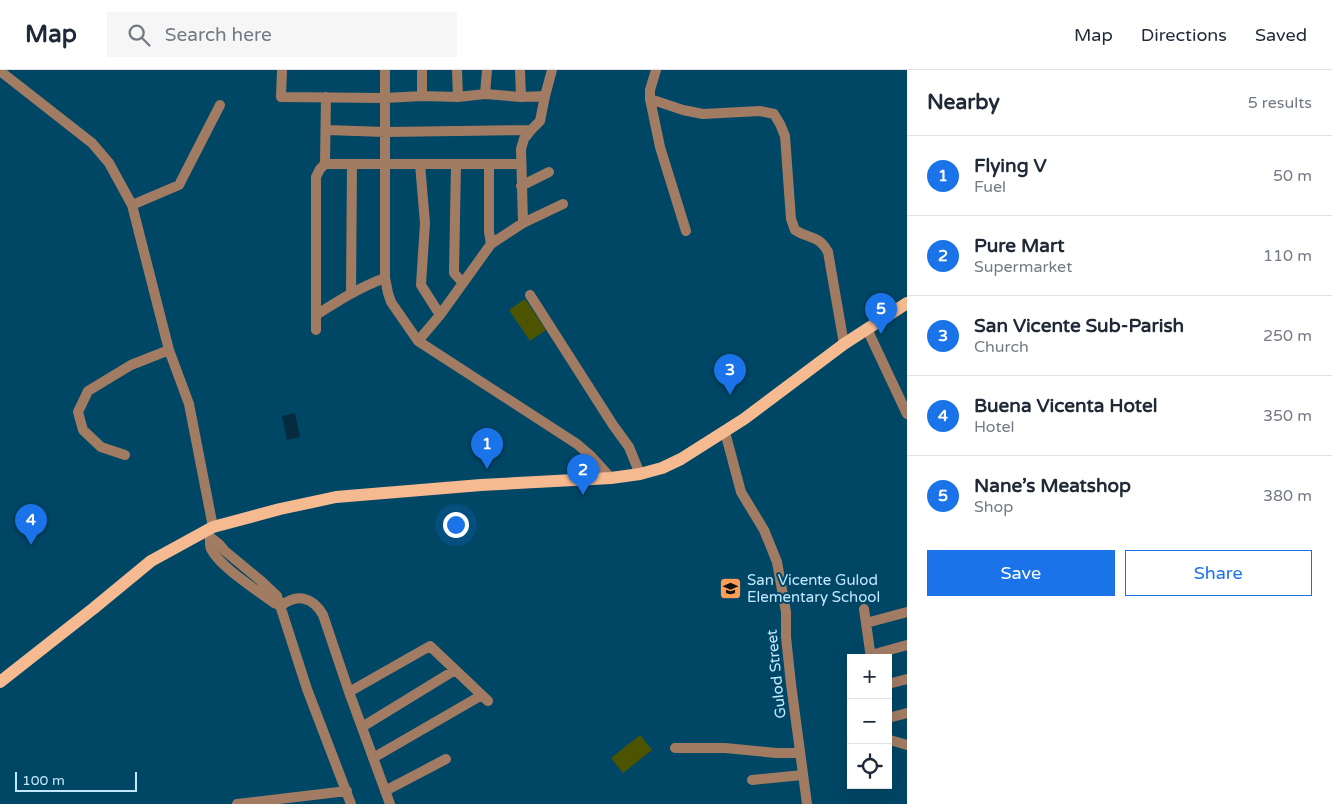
<!DOCTYPE html>
<meta charset="utf-8">
<style>
:root{--surface:#fff;--page:#f6f6f7;--text:#1f2937;--muted:#747a83;--line:#e0e1e3;--accent:#1a73e8}
body{margin:0;font-family:"Varela Round",sans-serif;background:var(--page);color:var(--text)}
.controls{position:absolute;right:15px;bottom:15px;display:grid;overflow:hidden;border-radius:0px;box-shadow:0 5px 20px #0002}
.controls button{width:45px;height:45px;display:grid;place-items:center;padding:0;border:0;border-bottom:1px solid var(--line);background:var(--surface);color:var(--text);font:25px sans-serif}
.scale{position:absolute;left:15px;bottom:12px;width:122px;box-sizing:border-box;padding-left:5px;border:2px solid #c2e8ff;border-top:0;font-size:14px;line-height:18px;white-space:nowrap;color:#c2e8ff;-webkit-text-stroke:4px #004665;paint-order:stroke}
.you{position:absolute;left:455px;top:454px;width:18px;height:18px;margin:-12px;border:4px solid #fff;border-radius:50%;background:#1a73e8;box-shadow:0 0 0 8px #1a73e833}
.badge{display:grid;place-items:center;width:32px;height:32px;border-radius:50%;background:var(--accent);color:#fff;font-size:16px;font-weight:700}
.pin{position:absolute;translate:-50% -41px;filter:drop-shadow(0 1px 2px #0008)}
.pin::after{content:'';position:absolute;top:26px;width:18px;height:15px;background:inherit;clip-path:polygon(0 0,100% 0,50% 100%)}
.list{margin:0;padding:0;list-style:none}
h2{display:flex;justify-content:space-between;align-items:center;height:65px;margin:0;padding:0 20px;font-size:21px}
h2 small{font-size:16px;font-weight:400;color:var(--muted)}
.list li{display:grid;grid-template-columns:32px 1fr auto;gap:15px;align-items:center;box-sizing:border-box;height:80px;padding:0 20px;border-top:1px solid var(--line)}
.list b{display:block;font-size:19px;white-space:nowrap}
.list p{margin:0;font-size:16px;white-space:nowrap;color:var(--muted)}
.list em{font-size:16px;font-style:normal;color:var(--muted)}
.actions{display:flex;gap:10px;padding:15px 20px}
.actions a{flex:1;padding:11px 0;border:1px solid var(--accent);border-radius:0px;text-align:center;font-size:18px;color:var(--accent)}
.actions .main{background:var(--accent);color:#fff}
.icon{flex:none;width:28px;height:28px;fill:none;stroke:currentColor;stroke-width:2;stroke-linecap:round;stroke-linejoin:round}
.map{position:relative;flex:none;width:907px;height:734px;overflow:hidden}
header{display:flex;align-items:center;gap:30px;box-sizing:border-box;height:70px;padding:0 25px;background:var(--surface);border-bottom:1px solid var(--line)}
header strong{font-size:24px}
nav{display:flex;gap:28px;margin-inline-start:auto;font-size:18px}
.search{width:350px;height:45px;background:var(--page);display:flex;align-items:center;gap:12px;box-sizing:border-box;padding:0 18px;border-radius:0px;color:var(--muted);font-size:19px}
main{display:flex}
aside{flex:1;background:var(--surface)}
.map>svg:first-child{display:block}
</style>
<header>
<strong>Map</strong>
<div class="search"><svg class="icon" aria-label="search" viewBox="0 0 24 24"><circle cx="10" cy="10" r="6"/><path d="M15 15l6 6"/></svg>Search here</div>
<nav><a>Map</a><a>Directions</a><a>Saved</a></nav>
</header>
<main>
<div class="map">
<svg width="907" height="734" viewBox="0 0 907 734">
<rect width="100%" height="100%" fill="#004665"/>
<path fill="#4d5400" d="M525,229L546,260L530,271L509,240Z
M640,665L652,680L623,703L611,688Z"/>
<path fill="#062b3e" d="M295,343L300,367L287,370L282,346Z"/>
<g fill="none" stroke-linecap="round" stroke-linejoin="round">
<path stroke="#a17c63" stroke-width="10" d="M282,0L281,27L385,28L422,26L458,27L485,24L521,27L545,26
M385,0V208L388,223L391,232L418,271L577,374L591,386L611,408
M422,0V26
M457,0L458,27
M520,0L521,27
M656,0L650,20V29L683,40L703,44L760,41L774,44L780,54L785,66L791,149L795,160C810,170 818,164 828,182L844,274
M0,1L92,73L109,93L132,135L169,280L189,334L213,457
M485,24L487,0
M650,29L660,77L686,161
M326,60L386,62L531,60
M325,94H520
M420,94L425,153L421,215L440,245
M456,94L454,203L463,213
M489,94V162L491,174
M521,116L549,102
M132,135L179,115L220,35
M523,153L563,134
M351,224L352,94
M530,225L613,355L629,377L640,404
M316,245C338,231 360,217 385,208
M867,259L907,344
M316,260V107L320,99L325,94L326,27
M418,271L440,245L491,174L523,153L521,79L524,69L531,60L540,51L545,26L552,0
M725,362L741,422L764,460L777,492L786,542V567L791,614L807,734
M125,385L101,377L83,360L78,342L88,321L131,295L169,280
M209,464C211,469 209,475 211,479C220,497 258,521 274,533L281,536
M210,467L219,474L225,481L260,510L277,526L307,619L351,734
M281,536C297,523 313,527 323,545L349,622L390,734
M864,539L871,588
M866,553L907,542
M871,585L907,575
M888,614L907,609
M349,622L430,576L488,631
M888,648L907,643
M362,657L455,600
M888,668L890,670L907,675
M675,678H725L776,683H800
M373,688L482,625
M752,710L803,705
M385,721L446,689
M237,734L347,721"/>
<path stroke="#f6ba90" stroke-width="12" d="M0,612L94,538L151,491L213,457L280,439L336,427L481,415L611,408L640,404L662,398L681,389L744,349L844,274L907,233"/>
</g>
<defs>
<symbol id="school-square" viewBox="-11 -11 22 22"><rect x="-9" y="-9" width="18" height="18" rx="4" fill="#fd9d55" stroke="#004665"/><path d="M0-5L7-2L0 1L-7-2ZM-4 1L0 2.5L4 1V4Q0 6-4 4Z" fill="#111"/></symbol>
</defs>
<g fill-rule="evenodd">
<use href="#school-square" x="718" y="506" width="25" height="25"/>
</g>
<g text-anchor="middle" stroke-width="4" stroke-linejoin="round" paint-order="stroke">
<g font-size="15" fill="#c2e8ff" stroke="#004665" text-anchor="start">
<text x="747" y="515">San Vicente Gulod<tspan x="747" dy="17">Elementary School</tspan></text>
</g>
<g font-size="15" fill="#c2e8ff" stroke="#004665">
<text transform="translate(776 604) rotate(-96)" y="5">Gulod Street</text>
</g>
</g>
</svg>
<div class="controls">
<button>+</button>
<button>−</button>
<button><svg class="icon" aria-label="locate" viewBox="0 0 24 24"><circle cx="12" cy="12" r="6"/><path d="M12 2v4M12 18v4M2 12h4M18 12h4"/></svg></button>
</div>
<div class="scale">100 m</div>
<div class="you"></div>
<div class="pin badge" style="left:487px;top:399px">1</div>
<div class="pin badge" style="left:583px;top:425px">2</div>
<div class="pin badge" style="left:730px;top:325px">3</div>
<div class="pin badge" style="left:31px;top:475px">4</div>
<div class="pin badge" style="left:881px;top:264px">5</div>
</div>
<aside>
<h2>Nearby<small>5 results</small></h2>
<ul class="list">
<li><span class="badge">1</span><div><b>Flying V</b><p>Fuel</p></div><em>50 m</em></li>
<li><span class="badge">2</span><div><b>Pure Mart</b><p>Supermarket</p></div><em>110 m</em></li>
<li><span class="badge">3</span><div><b>San Vicente Sub-Parish</b><p>Church</p></div><em>250 m</em></li>
<li><span class="badge">4</span><div><b>Buena Vicenta Hotel</b><p>Hotel</p></div><em>350 m</em></li>
<li><span class="badge">5</span><div><b>Nane’s Meatshop</b><p>Shop</p></div><em>380 m</em></li>
</ul>
<div class="actions"><a class="main">Save</a><a>Share</a></div>
</aside>
</main>
